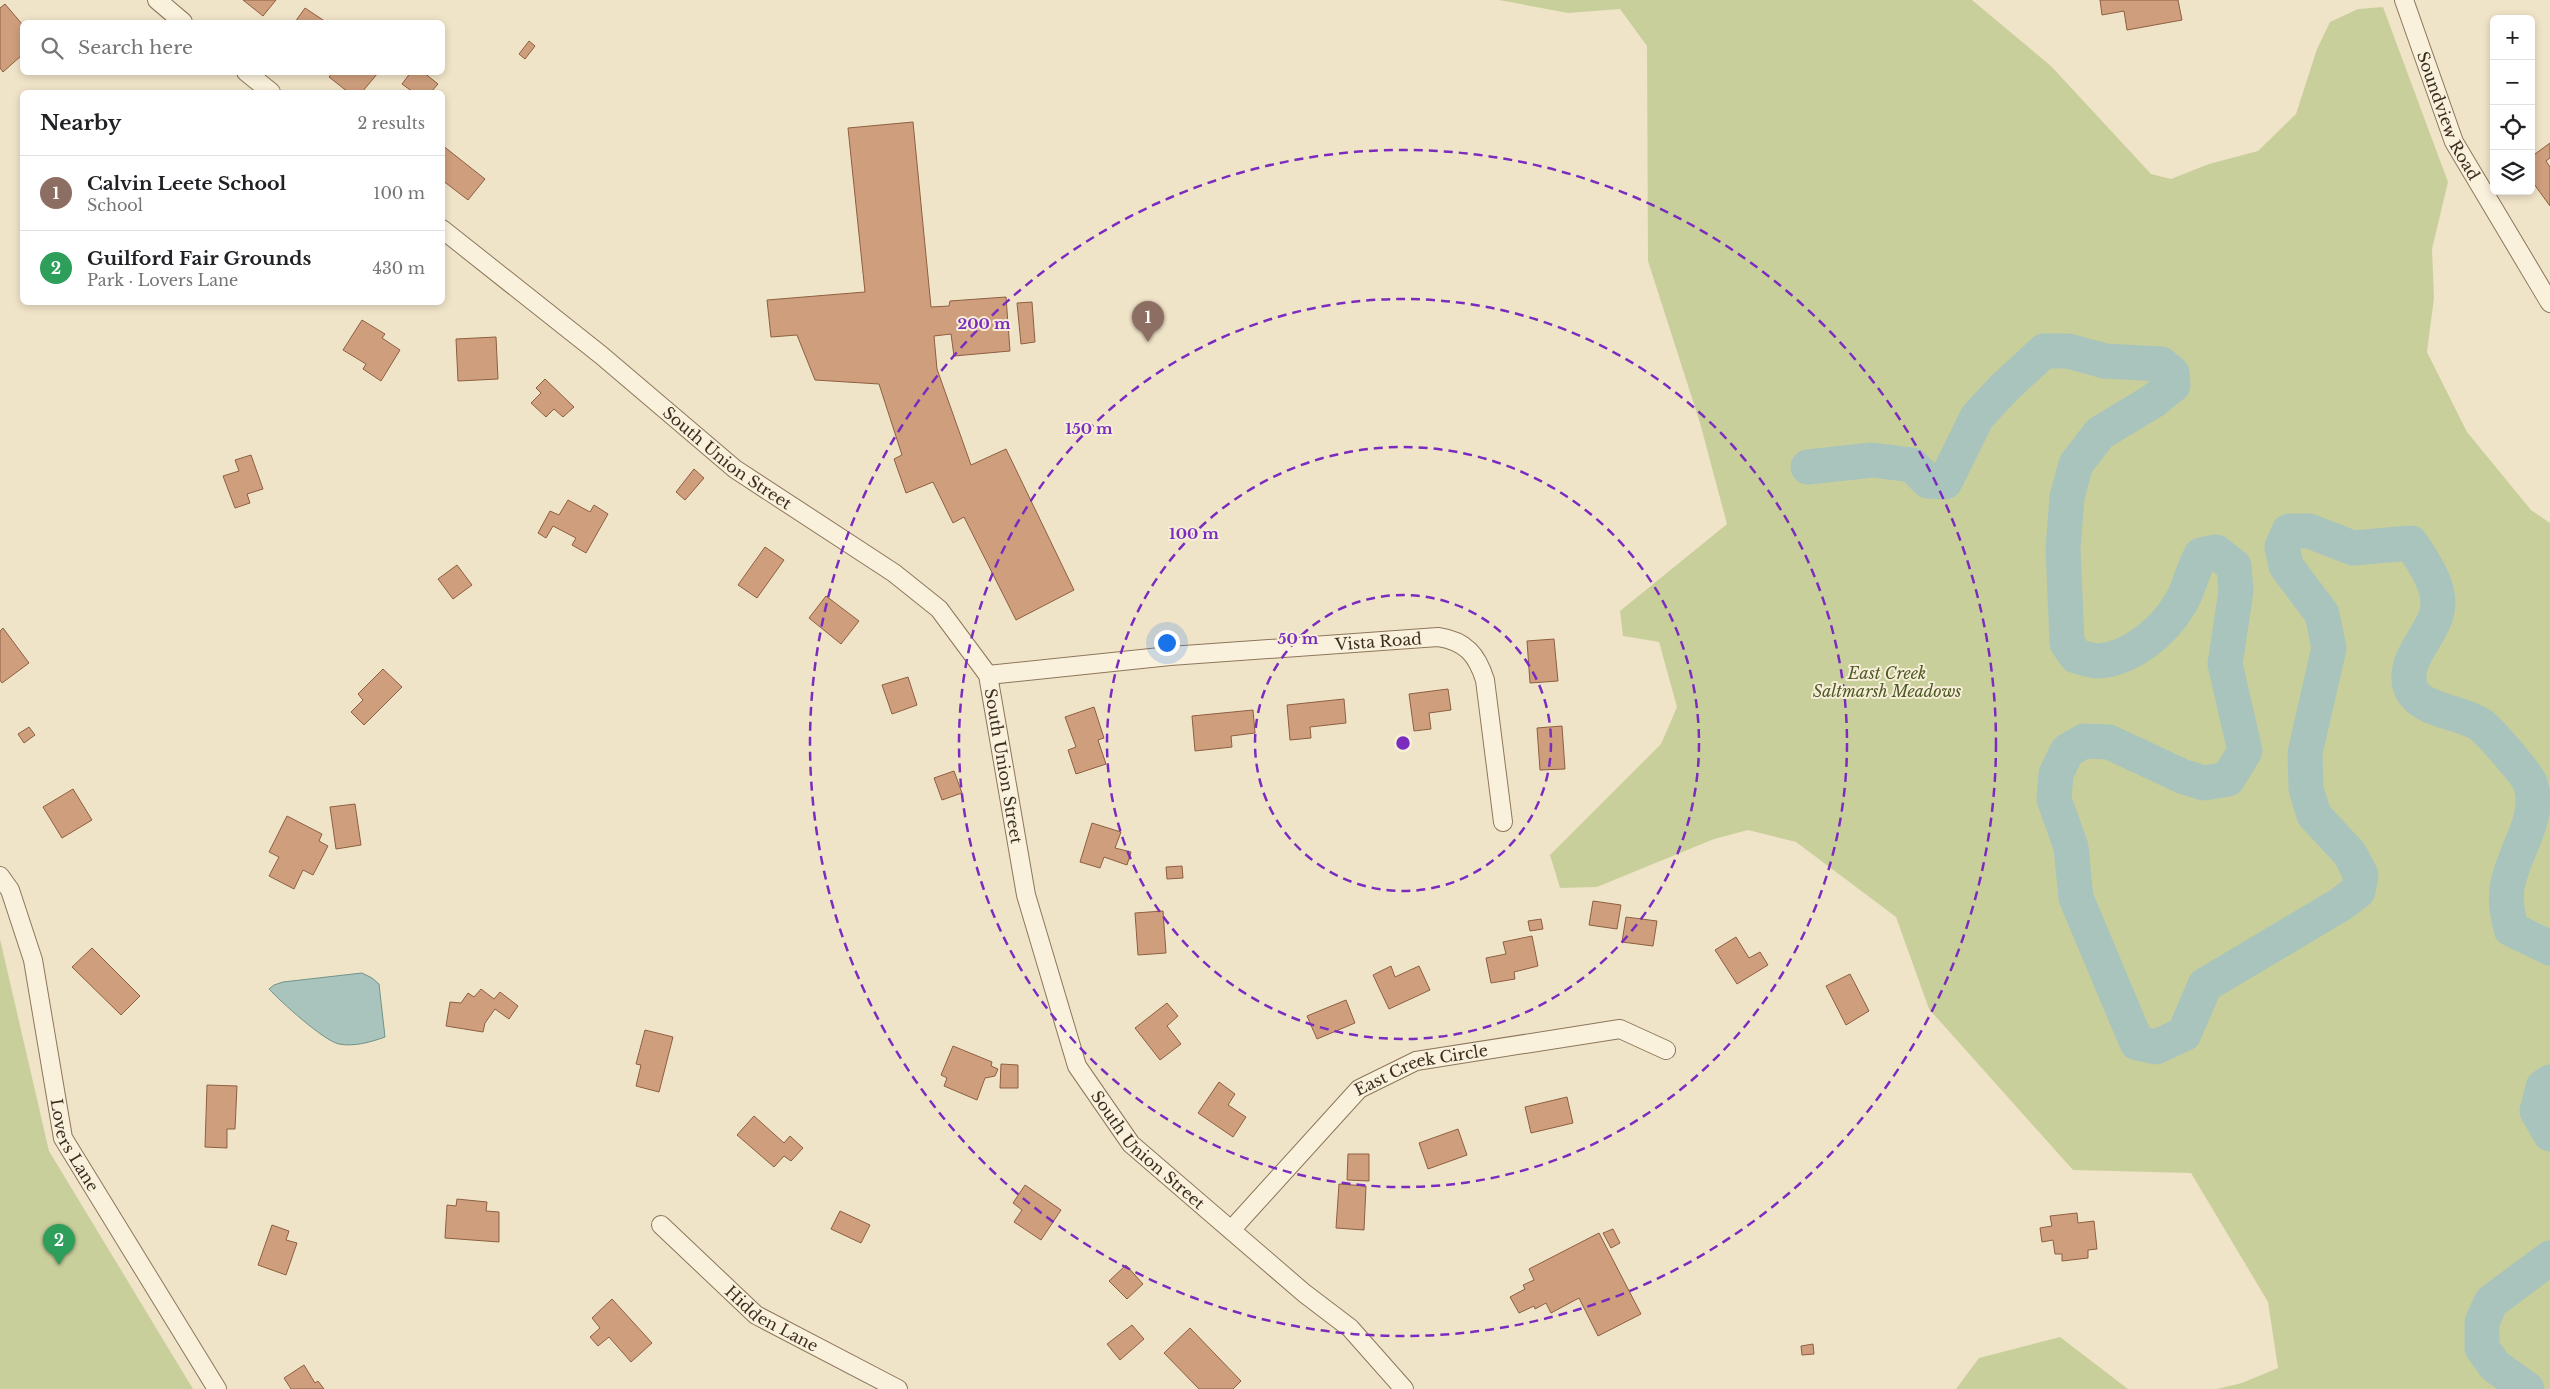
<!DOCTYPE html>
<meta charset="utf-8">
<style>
:root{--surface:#fff;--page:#f6f6f6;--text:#202124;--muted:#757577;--line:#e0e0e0;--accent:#9e2a2b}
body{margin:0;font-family:"Libre Baskerville",serif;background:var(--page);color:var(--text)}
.controls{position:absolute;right:15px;top:15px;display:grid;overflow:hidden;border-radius:8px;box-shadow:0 2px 8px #0003}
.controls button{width:45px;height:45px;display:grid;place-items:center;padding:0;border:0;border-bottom:1px solid var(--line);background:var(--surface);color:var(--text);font:25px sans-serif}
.you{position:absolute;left:1166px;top:642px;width:18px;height:18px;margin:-12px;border:4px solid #fff;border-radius:50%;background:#1a73e8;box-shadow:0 0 0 8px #1a73e833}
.badge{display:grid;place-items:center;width:32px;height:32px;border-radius:50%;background:var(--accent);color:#fff;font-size:16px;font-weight:700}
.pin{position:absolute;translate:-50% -41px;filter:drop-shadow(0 1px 2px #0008)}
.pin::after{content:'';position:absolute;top:26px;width:18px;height:15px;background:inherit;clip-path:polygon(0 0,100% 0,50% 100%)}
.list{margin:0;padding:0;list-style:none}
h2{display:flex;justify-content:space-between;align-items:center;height:65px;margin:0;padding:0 20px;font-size:21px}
h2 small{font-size:16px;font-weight:400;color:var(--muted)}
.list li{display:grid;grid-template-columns:32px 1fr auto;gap:15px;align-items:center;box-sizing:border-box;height:75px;padding:0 20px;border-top:1px solid var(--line)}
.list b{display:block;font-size:19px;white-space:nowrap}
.list p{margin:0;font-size:16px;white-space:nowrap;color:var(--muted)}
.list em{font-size:16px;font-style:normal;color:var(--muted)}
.icon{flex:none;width:28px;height:28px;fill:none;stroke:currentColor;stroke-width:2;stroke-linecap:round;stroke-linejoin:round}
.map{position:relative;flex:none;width:2550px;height:1389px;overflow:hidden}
.search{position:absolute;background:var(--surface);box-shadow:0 2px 8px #0003;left:20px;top:20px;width:425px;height:55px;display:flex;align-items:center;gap:12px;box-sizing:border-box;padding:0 18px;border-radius:8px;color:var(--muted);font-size:19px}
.panel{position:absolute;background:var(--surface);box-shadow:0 2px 8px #0003;left:20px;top:90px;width:425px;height:215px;border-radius:8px}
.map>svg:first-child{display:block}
</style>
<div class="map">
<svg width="2550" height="1389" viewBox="0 0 2550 1389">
<rect width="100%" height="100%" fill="#f0e4c8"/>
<path fill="#c9cf9b" d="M1499,0H1972L2051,66L2151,174L2171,179L2209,164L2258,151L2296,114L2317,49L2330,22L2358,9L2383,7L2448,182L2432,249L2434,298L2427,352L2467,432L2531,510L2550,523V1389H2217L2242,1383L2278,1368L2268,1302L2191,1173L2073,1170L1929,1009L1896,917L1796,842L1748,830L1714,839L1597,887L1560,888L1550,855L1661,744L1677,707L1659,642L1623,636L1620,611L1727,524L1700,423L1648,261L1647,46L1620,9L1568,13Z
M0,939L49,1151L193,1389H0Z
M2060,1337L2128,1389H1956L1979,1358Z"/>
<path fill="#a9c4bc" stroke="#6f938a" d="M362,973L372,978L379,984L385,1037C371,1042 354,1047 339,1044C324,1041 281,1002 269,989L274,985L283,982Z"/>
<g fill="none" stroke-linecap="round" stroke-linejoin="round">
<path stroke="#a9c4bc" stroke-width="35" d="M1808,467L1872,460L1912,465L1928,481L1945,482L1977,417L2004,388L2044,351H2068L2105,361L2161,364L2172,373L2173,385L2153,401L2100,433L2076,464L2067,497L2063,548L2067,643L2076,656C2083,658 2091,661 2098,661C2131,659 2164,631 2180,604C2189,590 2192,571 2201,555L2216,552L2234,566L2236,591L2225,664L2245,751L2228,779L2204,783L2184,777L2109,742L2084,741L2067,751L2056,774L2054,799L2071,847L2076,898L2137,1043L2156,1047L2184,1034L2205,985L2341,904L2358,891L2361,875L2350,854L2314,815L2306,789L2305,753L2329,648L2322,614L2286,566L2282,547L2289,531H2309L2353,548L2411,543C2422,560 2437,581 2438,601C2439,632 2402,655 2410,686C2417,711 2463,712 2481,725C2489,731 2527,774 2530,783C2543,818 2512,853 2507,888C2505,903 2508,915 2511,929L2550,948
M2550,1082L2543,1087L2537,1111L2550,1134
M2527,1389L2495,1366L2482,1348V1322L2491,1302L2550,1258"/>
</g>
<path fill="#cf9f7d" stroke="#8d5f41" d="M243,0H276L263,16Z
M2100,0H2178L2182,20L2127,30L2124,11L2102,15Z
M5,4L22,24V55L3,72L0,68V8Z
M305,8L326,22H295Z
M529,41L535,46L525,59L519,54Z
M333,72H377L378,73L362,92H348L329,77Z
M411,72H423L438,84L431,92H413L402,84Z
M913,122L931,307L949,306L950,301L1006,297L1010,351L954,356L951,334L934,336L937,369L971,465L1006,449L1074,590L1016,620L964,517L953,523L933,482L906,493L894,459L902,455L879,384L815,380L797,335L771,337L767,300L865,292L848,128Z
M2550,143V158L2546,161L2550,167V206L2531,180V157Z
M442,145L485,179L468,200L442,180Z
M1032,302L1035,342L1021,344L1017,303Z
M362,320L385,334L382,338L400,350L381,381L363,369L366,364L343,350Z
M496,337L498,379L458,381L456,339Z
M545,379L574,407L563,417L554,409L546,417L531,403L541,393L536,388Z
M251,455L263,489L247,494L250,503L235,508L223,476L239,471L235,460Z
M694,469L704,478L685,500L676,492Z
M568,500L590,512L594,505L608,514L586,553L572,545L576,538L553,526L546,538L538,533L550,511L559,515Z
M765,547L784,560L757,598L738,585Z
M457,565L472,585L453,599L438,579Z
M826,596L859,621L841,644L809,618Z
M3,628L29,663L2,683L0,680V631Z
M1554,639L1558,681L1530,683L1527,641Z
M383,669L402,687L364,725L351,712L363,700L358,694Z
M908,677L917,705L892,714L882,685Z
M1448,689L1451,710L1429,713L1431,729L1414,731L1409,694Z
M1344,699L1346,723L1310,727L1311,738L1290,740L1287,705Z
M1094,707L1104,738L1098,740L1106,764L1076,774L1068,750L1076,747L1065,717Z
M1253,710L1255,733L1231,736L1232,747L1195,751L1192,716Z
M1562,726L1565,769L1540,770L1537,728Z
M29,727L35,735L24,743L18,734Z
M954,771L962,793L942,800L934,778Z
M73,789L92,820L62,838L43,807Z
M355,804L361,845L336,849L330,807Z
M287,816L322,834L319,841L328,846L313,875L303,870L294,889L269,876L279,857L269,852Z
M1092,823L1121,832L1115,848L1131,852L1127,865L1104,857L1100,868L1080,862Z
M1182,866L1183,878L1167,879L1166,867Z
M1593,901L1621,905L1617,929L1589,925Z
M1163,911L1166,953L1138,955L1135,913Z
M1626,917L1657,921L1653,946L1622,942Z
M1541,919L1543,929L1530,931L1528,921Z
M1532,936L1538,966L1514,972L1515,979L1491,983L1486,958L1506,954L1503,942Z
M1736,937L1749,958L1760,952L1768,965L1737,984L1715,950Z
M92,948L140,996L121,1015L72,967Z
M1391,966L1395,977L1419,966L1430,990L1389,1009L1373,975Z
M1850,974L1869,1011L1846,1025L1826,986Z
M481,989L494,999L500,992L518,1006L509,1019L495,1009L485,1023L483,1032L446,1026L450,1002L461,1003L468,993L474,997Z
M1346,1000L1355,1023L1317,1039L1307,1016Z
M1167,1003L1178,1016L1167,1026L1181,1044L1160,1060L1135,1028Z
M645,1030L673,1037L659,1092L636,1086L641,1065L636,1064Z
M953,1046L992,1062L991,1066L998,1069L995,1076L985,1078L977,1100L944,1086L947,1078L941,1075Z
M1001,1064L1018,1065V1088H1000Z
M1219,1082L1235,1094L1228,1105L1246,1117L1233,1137L1198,1113Z
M207,1085L237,1086L235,1129H227V1148L205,1147Z
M1567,1097L1573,1123L1531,1133L1525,1107Z
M754,1116L784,1143L790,1136L803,1148L791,1161L784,1156L774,1167L737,1135Z
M1458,1129L1467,1155L1428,1169L1419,1143Z
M1348,1154H1369V1181L1347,1180Z
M1339,1184L1366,1186L1364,1230L1336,1228Z
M1025,1185L1061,1210L1041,1240L1014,1222L1022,1210L1013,1203Z
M457,1199L487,1202L486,1211L499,1212V1242L445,1238L447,1205L456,1206Z
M840,1211L870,1225L861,1243L831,1229Z
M2077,1213L2078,1223L2094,1221L2097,1249L2088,1250V1258L2062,1261V1254H2055L2053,1240L2042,1242L2040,1228L2052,1226L2050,1216Z
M272,1225L289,1231L286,1240L297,1243L286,1275L258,1265Z
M1613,1229L1620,1243L1611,1248L1603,1233Z
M1599,1233L1641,1314L1598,1336L1579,1298L1551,1313L1546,1303L1535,1309L1534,1306L1519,1313L1510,1297L1525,1289L1523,1285L1534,1280L1529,1269Z
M1126,1265L1143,1284L1127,1299L1109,1281Z
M612,1299L652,1343L631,1362L609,1337L598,1346L590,1337L600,1328L592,1318Z
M1132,1325L1144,1339L1120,1360L1107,1344Z
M1190,1328L1241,1381L1233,1389H1199L1164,1353Z
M1813,1344L1814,1354L1802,1355L1801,1346Z
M304,1365L315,1383L318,1381L324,1389H291L284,1378Z"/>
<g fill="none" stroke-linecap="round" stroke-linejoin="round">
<defs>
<g id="street">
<path d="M157,0L183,22"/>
<path id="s1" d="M2404,0L2454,142L2550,303"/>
<path d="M246,72L271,92"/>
<path id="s2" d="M442,229L601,355L735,469L894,573L939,609L988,675L1026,895L1077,1066L1131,1144L1304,1293L1350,1328L1404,1389"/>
<path id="s3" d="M988,675L1170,656L1438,637C1466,641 1477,655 1485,680L1503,822"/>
<path id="s4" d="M0,876L10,890L33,960L63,1138L217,1389"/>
<path id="s5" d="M661,1225L756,1315L898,1389"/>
<path id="s6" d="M1232,1229L1359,1089L1416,1061L1620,1029L1666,1050"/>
</g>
</defs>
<use href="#street" stroke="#8d765c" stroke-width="20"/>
<use href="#street" stroke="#faf1dc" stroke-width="18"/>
</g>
<g fill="none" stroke="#7b2cbf" stroke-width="2.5" stroke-dasharray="9 6">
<circle cx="1403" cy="743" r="148"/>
<circle cx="1403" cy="743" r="296"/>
<circle cx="1403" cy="743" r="444"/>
<circle cx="1403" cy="743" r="593"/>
</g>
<g text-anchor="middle" stroke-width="4" stroke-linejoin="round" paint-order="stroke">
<g font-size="16" fill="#3d2e20" stroke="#f7eed8">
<text dy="6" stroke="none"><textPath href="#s1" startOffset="124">Soundview Road</textPath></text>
<text dy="6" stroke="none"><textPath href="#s2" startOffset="366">South Union Street</textPath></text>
<text dy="6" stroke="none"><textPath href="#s3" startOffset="392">Vista Road</textPath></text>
<text dy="6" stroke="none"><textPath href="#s2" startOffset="801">South Union Street</textPath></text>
<text dy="6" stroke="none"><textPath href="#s6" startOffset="255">East Creek Circle</textPath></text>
<text dy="6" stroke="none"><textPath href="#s4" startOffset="282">Lovers Lane</textPath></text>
<text dy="6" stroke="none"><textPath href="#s2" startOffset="1221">South Union Street</textPath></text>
<text dy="6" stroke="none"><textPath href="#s5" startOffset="146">Hidden Lane</textPath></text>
</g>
<g font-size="16" font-style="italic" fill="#4d5a26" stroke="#f7eed8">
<text x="1887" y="679">East Creek<tspan x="1887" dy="18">Saltmarsh Meadows</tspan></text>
</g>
</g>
<circle cx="1403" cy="743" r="8" fill="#7b2cbf" stroke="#f7eed8" stroke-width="2.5"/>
<g font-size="15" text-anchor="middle" font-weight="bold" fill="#7b2cbf" stroke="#f7eed8" stroke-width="4" stroke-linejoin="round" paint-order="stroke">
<text x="984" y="329">200 m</text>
<text x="1089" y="434">150 m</text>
<text x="1194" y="539">100 m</text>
<text x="1298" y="644">50 m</text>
</g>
</svg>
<div class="controls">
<button>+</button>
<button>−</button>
<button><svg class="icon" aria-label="locate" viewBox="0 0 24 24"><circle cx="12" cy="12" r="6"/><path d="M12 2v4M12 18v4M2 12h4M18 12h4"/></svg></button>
<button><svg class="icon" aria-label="layers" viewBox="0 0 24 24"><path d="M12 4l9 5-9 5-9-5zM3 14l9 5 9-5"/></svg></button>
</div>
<div class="you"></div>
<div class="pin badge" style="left:1148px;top:342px;background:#8d6e63">1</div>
<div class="pin badge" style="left:59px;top:1265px;background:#2e9e5b">2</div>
<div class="search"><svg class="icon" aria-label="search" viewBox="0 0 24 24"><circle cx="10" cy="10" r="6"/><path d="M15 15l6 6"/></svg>Search here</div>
<section class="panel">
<h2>Nearby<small>2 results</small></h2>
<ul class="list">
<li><span class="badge" style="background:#8d6e63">1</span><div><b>Calvin Leete School</b><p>School</p></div><em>100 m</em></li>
<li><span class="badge" style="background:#2e9e5b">2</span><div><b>Guilford Fair Grounds</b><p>Park · Lovers Lane</p></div><em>430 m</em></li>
</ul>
</section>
</div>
